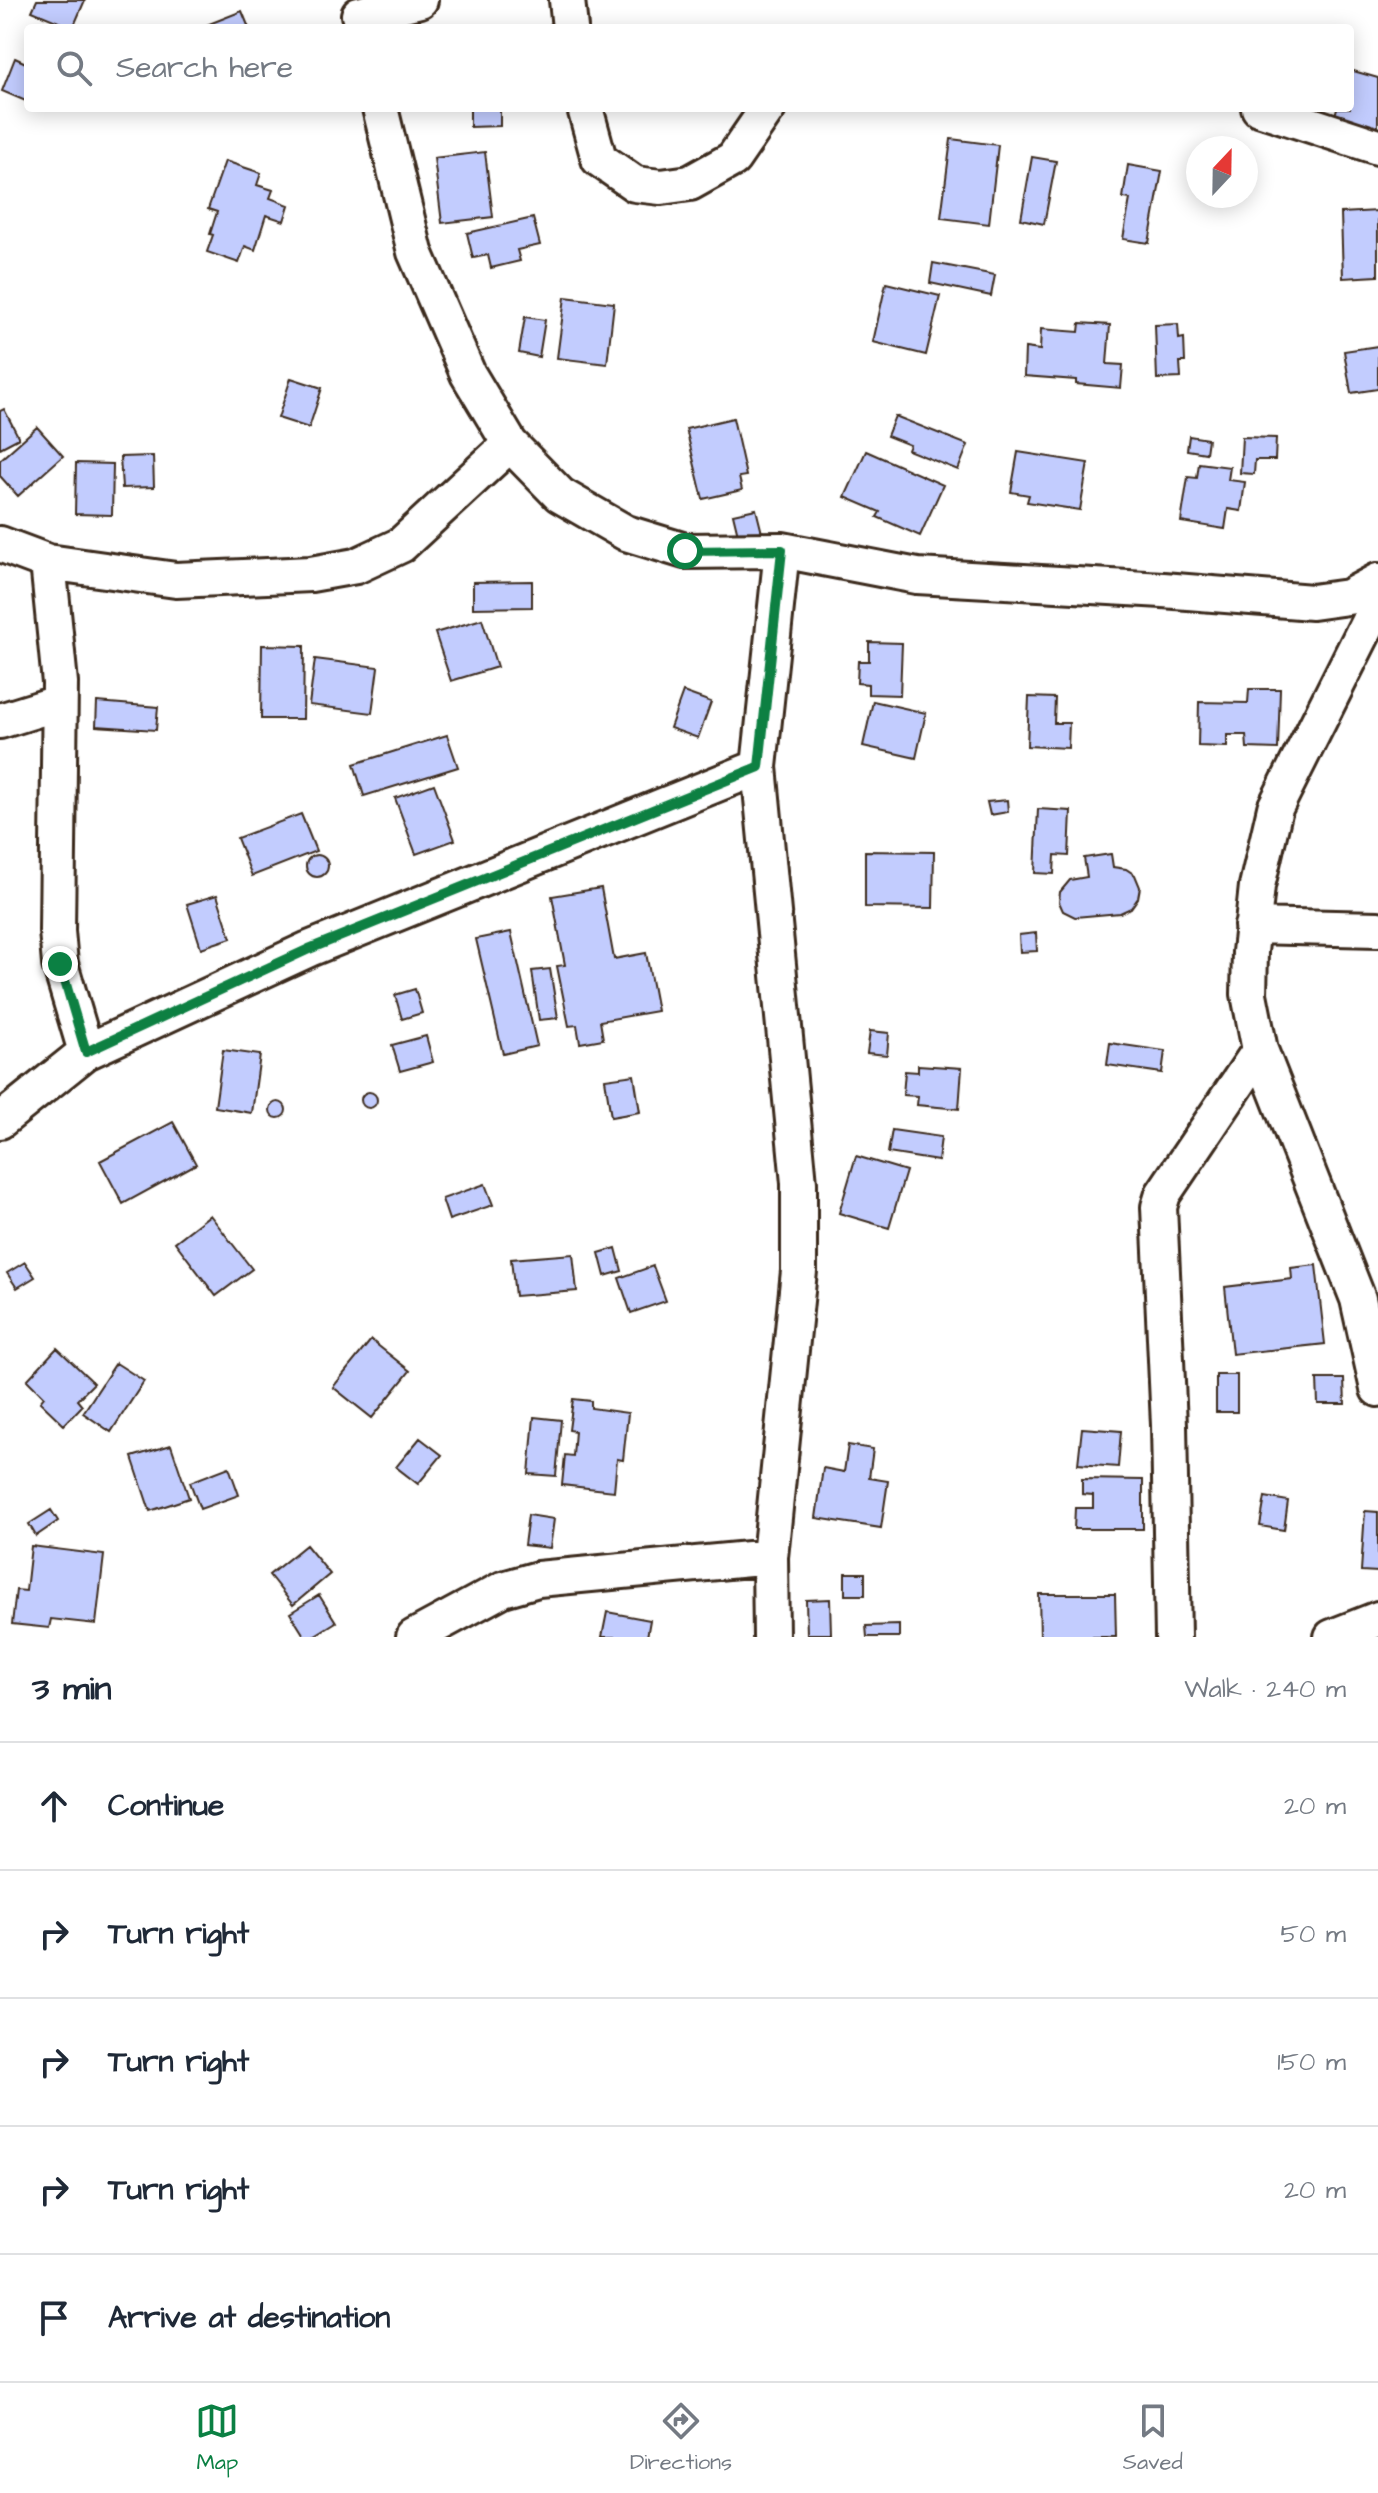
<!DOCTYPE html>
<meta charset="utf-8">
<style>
:root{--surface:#fff;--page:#f2f2f3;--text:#1f2937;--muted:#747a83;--line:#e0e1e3;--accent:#0b8043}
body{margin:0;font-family:"Architects Daughter",sans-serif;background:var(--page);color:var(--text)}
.compass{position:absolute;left:1186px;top:136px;width:72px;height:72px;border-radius:50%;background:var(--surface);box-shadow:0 4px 20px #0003;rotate:22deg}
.stop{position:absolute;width:24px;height:24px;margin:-18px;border:6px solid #0b8043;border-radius:50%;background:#fff}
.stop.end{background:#0b8043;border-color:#fff;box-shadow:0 2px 8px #0008}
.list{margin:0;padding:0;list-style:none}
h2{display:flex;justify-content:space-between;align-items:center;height:104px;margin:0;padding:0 32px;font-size:34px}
h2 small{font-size:26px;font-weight:400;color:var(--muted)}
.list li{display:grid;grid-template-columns:52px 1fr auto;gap:24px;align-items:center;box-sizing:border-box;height:128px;padding:0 32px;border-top:2px solid var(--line)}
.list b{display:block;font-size:30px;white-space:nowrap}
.list em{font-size:26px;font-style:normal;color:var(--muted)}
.icon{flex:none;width:44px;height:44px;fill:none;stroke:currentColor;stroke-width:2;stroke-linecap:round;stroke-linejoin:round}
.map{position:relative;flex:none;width:1378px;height:1637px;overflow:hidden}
.search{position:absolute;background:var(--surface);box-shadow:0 4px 20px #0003;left:24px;right:24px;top:24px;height:88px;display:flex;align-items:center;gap:20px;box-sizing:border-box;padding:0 28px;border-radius:8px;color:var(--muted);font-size:30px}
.sheet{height:744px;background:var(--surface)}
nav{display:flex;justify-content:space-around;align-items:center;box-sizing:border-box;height:112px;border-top:2px solid var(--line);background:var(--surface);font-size:22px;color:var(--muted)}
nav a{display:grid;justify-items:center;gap:4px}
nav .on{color:var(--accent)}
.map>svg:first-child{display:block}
</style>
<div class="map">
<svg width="1378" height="1637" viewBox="0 0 1378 1637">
<rect width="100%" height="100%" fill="#fff"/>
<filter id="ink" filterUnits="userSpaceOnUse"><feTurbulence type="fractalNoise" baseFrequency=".0125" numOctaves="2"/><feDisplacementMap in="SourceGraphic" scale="16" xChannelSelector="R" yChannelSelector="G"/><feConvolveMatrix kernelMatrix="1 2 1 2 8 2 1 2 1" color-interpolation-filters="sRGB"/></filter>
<g filter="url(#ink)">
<path fill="#c2ccfe" stroke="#3b2a1e" stroke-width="2" d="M37,0H85L73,28L32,11Z
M242,11L249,28H199Z
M15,58L28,64V102L2,91Z
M1350,70L1378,78V140L1332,127L1337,108H1350Z
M470,108H500V126L470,127Z
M951,139L998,145L989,224L941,218Z
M485,152L493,217L442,223L434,158Z
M1032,157L1056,161L1044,224L1021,219Z
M225,161L261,173L257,185L273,190L270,198L289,205L284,221L266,215L255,250L245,246L239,263L207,252L213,235L210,234L217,212L208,209Z
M1128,165L1162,171L1149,243L1123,239L1130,199L1123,198Z
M1378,211V276L1343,278L1341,213Z
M533,218L540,245L517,250L520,261L491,268L488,255L473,258L467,233Z
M933,263L995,275L991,296L930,283Z
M886,283L940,296L926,355L873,342Z
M565,297L614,303L607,364L557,358Z
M525,317L545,320L539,357L519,353Z
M1080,323L1110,325L1107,364L1123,365L1121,388L1076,384V380L1024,376L1025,348L1040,350L1041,329L1079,332Z
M1178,324L1179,339L1184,338L1185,362H1180L1181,378L1157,379L1155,325Z
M1378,346V389L1351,393L1344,351Z
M291,378L322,388L309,428L278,418Z
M4,409L19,438L0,448V411Z
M895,416L968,445L958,470L908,450L910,445L887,436Z
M733,418L746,476L739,477L742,490L703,499L686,429Z
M37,427L63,456L18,496L0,476V460Z
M1189,436L1208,439L1206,453L1187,450Z
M1242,437L1276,438L1275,460H1255L1254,474L1240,473Z
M866,451L943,485L920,536L877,517L880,512L845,497Z
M1018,452L1088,463L1080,510L1027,502L1029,495L1011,492Z
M153,456L154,487L122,488L120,457Z
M76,463L113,464L112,515L75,514Z
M1199,463L1230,467L1228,480L1245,482L1241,511L1228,509L1225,529L1181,522L1188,477L1197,478Z
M756,509L763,537L740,543L733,514Z
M532,581V607L473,608V582Z
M482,619L497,667L451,681L435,633Z
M869,642L902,643L900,695L868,694V684L857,683L858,661H869Z
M262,645L304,646L303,719H261Z
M315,659L378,667L372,713L309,705Z
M1249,689H1280L1278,749L1247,748L1246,735H1227V747L1198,746L1199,702L1248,703Z
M683,692L711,702L698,738L670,728Z
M1029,697L1055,698L1054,723H1069L1068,748L1027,746Z
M873,701L926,713L916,758L863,746Z
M97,702L158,707L156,730L96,726Z
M447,735L458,767L364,796L354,764Z
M434,784L455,840L416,854L395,798Z
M1007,800L1008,812L990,815L987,802Z
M1038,809L1071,811L1069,856L1055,855L1054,874L1035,873Z
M301,814L316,851L252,876L237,838Z
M865,851L934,852L933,908L865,907Z
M1111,854L1113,867L1126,869L1135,875L1140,887L1138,898L1131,908L1120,913L1075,917L1063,911L1059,902L1060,892L1070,880L1087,877L1084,858Z
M306 866a11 11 0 1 1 22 0a11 11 0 1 1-22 0Z
M601,888L614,959L646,953L657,1011L600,1021L603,1039L580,1043L577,1025L569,1026L557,966L565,965L552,896Z
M217,895L231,938L201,948L187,904Z
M511,932L537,1046L503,1054L476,939Z
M1036,933L1037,951L1020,952L1019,935Z
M550,969L558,1018L539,1020L532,971Z
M415,989L422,1013L402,1019L395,995Z
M870,1031L889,1033L887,1055L867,1053Z
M426,1036L433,1062L400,1071L392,1045Z
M1110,1043L1165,1051L1162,1073L1107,1065Z
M223,1050L260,1055L252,1113L215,1107Z
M918,1065L962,1068L959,1109L917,1105L918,1096L903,1095L905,1071L918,1072Z
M634,1075L640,1112L611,1117L605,1079Z
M361 1100a8 8 0 1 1 16 0a8 8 0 1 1-16 0Z
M270 1110a8 8 0 1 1 16 0a8 8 0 1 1-16 0Z
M173,1122L196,1164L123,1204L100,1161Z
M892,1130L941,1137L938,1161L888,1153Z
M856,1156L906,1171L889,1228L839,1213Z
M485,1184L493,1205L449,1220L442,1199Z
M210,1215L252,1269L216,1296L175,1242Z
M616,1248L622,1271L605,1276L599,1253Z
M573,1254L577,1291L515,1296L511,1259Z
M25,1262L35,1277L17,1288L7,1273Z
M1316,1265L1325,1344L1232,1354L1225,1287L1292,1279L1291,1268Z
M653,1266L666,1301L631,1313L619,1278Z
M371,1340L410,1371L372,1418L333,1387Z
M57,1348L94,1383L77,1400L82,1406L64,1425L40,1402L44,1397L27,1380Z
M116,1363L144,1381L111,1432L83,1413Z
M1216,1375H1237V1412H1216Z
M1317,1379H1344L1345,1404H1318Z
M573,1399L591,1401V1408L628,1413L623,1460L617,1459L614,1491L562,1485L565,1455L573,1456L575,1431L569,1430Z
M534,1417L561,1420L556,1476L529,1474Z
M1082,1428L1121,1431L1118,1467L1078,1464Z
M420,1438L442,1455L418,1484L396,1467Z
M171,1445L189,1498L150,1511L132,1457Z
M848,1445L873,1449L869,1478L888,1481L881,1528L816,1518L823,1468L844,1472Z
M229,1467L239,1495L200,1509L190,1482Z
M1082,1479L1143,1480V1529H1074L1075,1508H1093V1495L1082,1494Z
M1265,1497L1288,1501L1284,1530L1260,1526Z
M51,1510L58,1521L36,1536L29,1524Z
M1365,1511L1378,1512V1572L1361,1571Z
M528,1515L554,1519L550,1548L524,1545Z
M306,1545L330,1574L293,1605L269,1575Z
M31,1546L104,1555L96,1624L51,1619L49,1628L12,1624L16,1590L26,1591Z
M845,1573H865V1595H845Z
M1039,1594H1115L1116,1637H1040Z
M319,1595L336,1622L312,1637H305L290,1613Z
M830,1599L831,1634H807L806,1600Z
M607,1612L650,1620L647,1637H602Z
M899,1625V1637H867L866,1626Z"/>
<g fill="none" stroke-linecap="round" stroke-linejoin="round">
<defs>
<path id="street" d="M567,0L570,28
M359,15L420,0
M380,108L415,252L468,374L510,444L560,495L626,533L685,551L782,550L917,576L1163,590L1312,602L1348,597L1378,581
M585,108L599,159L635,184L661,187L690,183L733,159L768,108
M1259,108L1378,147
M0,544L48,562L176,580L311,574L356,566L401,545L510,444
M48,562L60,683L57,931L60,964L86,1052
M1378,603L1275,808L1257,886L1250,952L1249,994L1260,1050L1358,1299L1378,1389
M0,721L58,703
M1252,926L1378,929
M0,1121L86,1052L309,949L759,767
M414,1637L503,1589L538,1579L770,1557
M771,1637L770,1557L799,1271V1183L759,767L782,550
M1173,1637L1169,1425L1159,1207L1163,1194L1260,1050
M1332,1637L1378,1619"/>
</defs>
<use href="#street" stroke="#3b2a1e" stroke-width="40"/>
<use href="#street" stroke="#fff" stroke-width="34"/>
</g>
</g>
<g fill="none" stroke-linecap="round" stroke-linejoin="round" filter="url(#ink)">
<path stroke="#0b8043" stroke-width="10" d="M60,964L86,1052L309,949L759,767L782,550L685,551"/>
</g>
</svg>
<svg class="compass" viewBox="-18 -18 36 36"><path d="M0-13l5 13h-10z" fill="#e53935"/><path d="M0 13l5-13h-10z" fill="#747a83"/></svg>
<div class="stop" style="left:685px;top:551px"></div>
<div class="stop end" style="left:60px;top:964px"></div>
<div class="search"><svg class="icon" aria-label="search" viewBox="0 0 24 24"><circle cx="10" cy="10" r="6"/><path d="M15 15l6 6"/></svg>Search here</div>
</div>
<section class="sheet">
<h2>3 min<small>Walk · 240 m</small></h2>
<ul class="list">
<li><svg class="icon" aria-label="ahead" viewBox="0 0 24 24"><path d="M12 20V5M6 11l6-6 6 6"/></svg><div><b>Continue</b></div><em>20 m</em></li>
<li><svg class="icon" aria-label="right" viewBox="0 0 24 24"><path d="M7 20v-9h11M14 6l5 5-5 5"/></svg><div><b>Turn right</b></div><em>50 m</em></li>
<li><svg class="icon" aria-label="right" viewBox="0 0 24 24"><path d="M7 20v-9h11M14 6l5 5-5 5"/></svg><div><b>Turn right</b></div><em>150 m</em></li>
<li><svg class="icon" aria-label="right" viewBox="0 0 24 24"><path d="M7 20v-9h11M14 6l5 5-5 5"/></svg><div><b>Turn right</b></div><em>20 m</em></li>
<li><svg class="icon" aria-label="arrive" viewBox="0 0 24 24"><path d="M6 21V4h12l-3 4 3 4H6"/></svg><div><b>Arrive at destination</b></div></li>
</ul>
</section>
<nav>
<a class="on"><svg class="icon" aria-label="map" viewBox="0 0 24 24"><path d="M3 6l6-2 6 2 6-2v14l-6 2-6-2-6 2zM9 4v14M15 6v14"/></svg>Map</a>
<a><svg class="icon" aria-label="directions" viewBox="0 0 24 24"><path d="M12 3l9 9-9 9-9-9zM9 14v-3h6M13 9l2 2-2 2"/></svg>Directions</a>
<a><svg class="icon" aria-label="saved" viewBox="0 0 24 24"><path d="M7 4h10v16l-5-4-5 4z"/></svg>Saved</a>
</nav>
